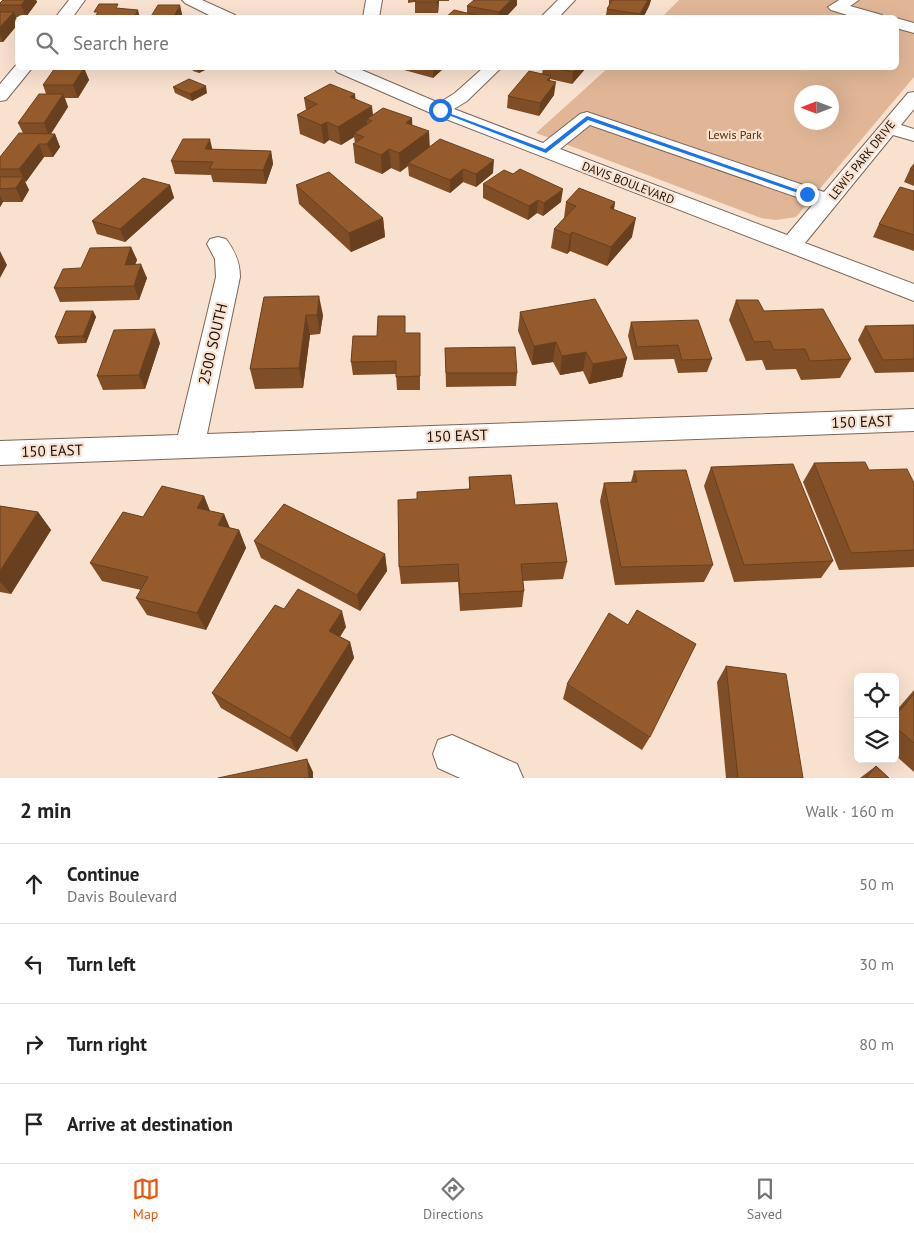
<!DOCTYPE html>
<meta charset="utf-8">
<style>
:root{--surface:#fff;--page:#f2f2f2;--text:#222;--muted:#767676;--line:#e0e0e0;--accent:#ea580c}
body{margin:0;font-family:"PT Sans",sans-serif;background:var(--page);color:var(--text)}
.controls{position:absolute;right:15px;bottom:15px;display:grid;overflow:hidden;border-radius:8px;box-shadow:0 5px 20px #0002}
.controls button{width:45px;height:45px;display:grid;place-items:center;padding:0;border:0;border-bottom:1px solid var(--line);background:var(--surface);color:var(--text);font:25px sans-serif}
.compass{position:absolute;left:794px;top:85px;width:45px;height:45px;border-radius:50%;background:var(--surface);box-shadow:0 5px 20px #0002;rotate:270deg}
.stop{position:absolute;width:15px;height:15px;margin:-11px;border:4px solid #1a73e8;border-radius:50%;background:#fff}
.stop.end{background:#1a73e8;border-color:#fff;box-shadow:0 1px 5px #0008}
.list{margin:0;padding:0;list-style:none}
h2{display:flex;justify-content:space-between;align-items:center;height:65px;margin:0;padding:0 20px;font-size:21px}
h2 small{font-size:16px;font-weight:400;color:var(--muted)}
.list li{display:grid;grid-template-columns:32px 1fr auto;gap:15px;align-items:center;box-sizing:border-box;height:80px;padding:0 20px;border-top:1px solid var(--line)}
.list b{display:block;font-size:19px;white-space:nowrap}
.list p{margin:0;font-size:16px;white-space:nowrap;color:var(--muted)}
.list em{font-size:16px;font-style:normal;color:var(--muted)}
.icon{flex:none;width:28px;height:28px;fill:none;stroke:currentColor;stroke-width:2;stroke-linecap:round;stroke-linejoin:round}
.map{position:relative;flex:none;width:914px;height:778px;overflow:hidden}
.search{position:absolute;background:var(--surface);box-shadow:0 5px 20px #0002;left:15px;right:15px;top:15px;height:55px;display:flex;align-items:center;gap:12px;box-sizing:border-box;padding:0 18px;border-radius:8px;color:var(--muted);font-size:19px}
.sheet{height:385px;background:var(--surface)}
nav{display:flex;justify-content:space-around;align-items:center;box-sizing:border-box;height:70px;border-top:1px solid var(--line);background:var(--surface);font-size:14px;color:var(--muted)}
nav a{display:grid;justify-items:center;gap:2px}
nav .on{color:var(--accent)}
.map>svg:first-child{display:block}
</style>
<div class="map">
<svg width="914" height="778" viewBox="0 0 914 778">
<rect width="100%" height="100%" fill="#f9e1d0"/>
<path fill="#e1b697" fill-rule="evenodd" d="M679,0H914V77L796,217L776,220L761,218L536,133L608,68H896V18L662,17ZM802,92H832V122H802Z"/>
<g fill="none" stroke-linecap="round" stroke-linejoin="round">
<defs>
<path id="minor" d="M69,0H85L72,18H55Z
M182,0H202L235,15L237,18H215L185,3Z
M366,0H382L379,18H363Z
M558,0H575L558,18H540Z
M839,0H859L850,6L882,15L884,18H857L831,10L828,7Z
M896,18L914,23V33L896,28Z
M17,64L18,68H32L6,100L0,101V84Z
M334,68H357L439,103L455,93L483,68H501L467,101L454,109L543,143L580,114L587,112L824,192L908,93L914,92V109L901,125L914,129V141L893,135L805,243L914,284V301L433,114L337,72ZM590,125L814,203L787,235L560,149Z
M218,237L226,239C235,251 240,262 240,277L207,434L914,409V431L0,465V441L178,435L216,277L215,259L207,244L210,239Z
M452,735L517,764L523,778H460L438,768L433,754L438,740Z"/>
</defs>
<use href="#minor" stroke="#7b6657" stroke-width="2"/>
<use href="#minor" fill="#fff" fill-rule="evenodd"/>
</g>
<path fill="#804e26" d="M3,0H36L37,2L26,17H16L18,21V24L3,42H0V3Z
M408,0H449V1H439L438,13H415V2L408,3Z
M609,0H651L649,6L643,18H603L606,15L607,9L609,6Z
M517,5L505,18H445L467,13V6Z
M84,68L89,80L78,98H65L68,107L51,134H55L60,147L53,157H44L25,182L29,190L22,202H3L0,207V157L23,133L18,123L46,94L43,85Z
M192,68H209L199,73L193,71Z
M404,68H444L433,78L404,70Z
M543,68H586L572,84L550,79V81L554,95L539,116L507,108L508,96L542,74Z
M173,87L207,93L192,101L175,93Z
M304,98L356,99L373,115L412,118V125L430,147L493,173L476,187L463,182L450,193L409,176L408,166L400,172L391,168L382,174L355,163L353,144L355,143L354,137L341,145L329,140L324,144L300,134L297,115L306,110Z
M213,150L271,151L273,164L266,184L213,182L211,175L175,174L171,161Z
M914,164V186L904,182L910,169Z
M483,184L561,202L543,216L537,213L528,220L483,198Z
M170,185L174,198L125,242L97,234L92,221Z
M296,185L383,218L385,237L351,252L299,204Z
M914,191V251L873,237L879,224Z
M566,202H615L614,209L632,237L607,266L570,251L567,254L551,248L554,229L564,218Z
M131,247L137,260L135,264L147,278L139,300L60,302L54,288L81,268Z
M264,297L323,315L320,334L310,335L303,388L255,389L250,369Z
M736,300L764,311L851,359L840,378L801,380L796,369L766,370L762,360L746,361L729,320Z
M93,311L96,317L86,343L58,344L55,337Z
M520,312L627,358L622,377L589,384L583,371L560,375L553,362L532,365L518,331Z
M631,322L712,359L707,372L678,373L674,359L634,360L628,336Z
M914,325V372L875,373L858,340L865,326Z
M406,333L420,346V390H397L396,374L353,375L351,362L377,336Z
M160,343L145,389L103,390L97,376Z
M445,348L517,373L516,386L446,387Z
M814,463L914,483V567L839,570L803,482Z
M711,467L833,561L821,578L734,582L704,486Z
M634,471L713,565L704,582L615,585L600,501L604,483L631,482Z
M469,477L515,505L567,562L563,579L523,581L524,591L522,607L460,611L458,582L401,584L399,567L417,499L469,489Z
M204,496L210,511L224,514L230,528L239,530L246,548L206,630L147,615L136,598L141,590L102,581L90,563L143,517Z
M0,506L38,512L51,530L11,594L0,592Z
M254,541L385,554L387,571L360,611L261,558Z
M284,609L346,627L340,637L350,642L354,658L297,752L221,708L212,693Z
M726,666L803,778H726L717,682Z
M567,684L650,737L642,750L563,699Z
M914,690V772L895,755V712Z
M876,766L889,778H860Z"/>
<path fill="#68401f" d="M25,0H36L37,2L26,17L21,5Z
M438,0H439L438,13L437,2Z
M511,0H517V5L505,18H498L499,12Z
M648,0H651L649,6L643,18H639L640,14Z
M180,5L183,18H173Z
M138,10L140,18H133Z
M14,12L18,21V24L3,42L0,35V27Z
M84,68L89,80L78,98L73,85Z
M198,68H209L199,73Z
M433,68H444L433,78Z
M577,68H586L572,84L573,72Z
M556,82L554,95L539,116L540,103Z
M206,86L207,93L192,101L190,94Z
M63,94L68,107L49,136L44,123Z
M355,94L357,112L350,97Z
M372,106L374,124L372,121L367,119V128L354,133V137L341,145L338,127Z
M412,118L413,137L406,123Z
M327,122L329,140L324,144L321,125Z
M429,131L430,150L408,163V166L400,172L399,153Z
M55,134L60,147L53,157L47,144Z
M210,139L213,152L209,162L205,149Z
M39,144L44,157L26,182L19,169Z
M389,149L391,168L382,174L381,155Z
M271,151L273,164L266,184L263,170Z
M494,160L493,173L476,187V174Z
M463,169V182L450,193V180Z
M23,177L29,190L22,202L16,188Z
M170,185L174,198L125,242L120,229Z
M563,189L561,202L543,216L544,203Z
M0,195L3,202L0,207Z
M538,200L537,213L528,220L529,206Z
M615,202L612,221L610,208Z
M383,218L385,237L351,252L349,233Z
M636,218L632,237L607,266L611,247Z
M572,232L570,251L567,254L570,235Z
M131,247L137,260L130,278L125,265Z
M0,251L7,265L0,278Z
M141,264L147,278L139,300L134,286Z
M319,296L323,315L320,334L317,315Z
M93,311L96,317L86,343L83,336Z
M306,315L310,335L303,388L299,368Z
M155,329L160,343L145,389L139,375Z
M556,342L553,362L532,365L534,346Z
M586,352L583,371L560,375L562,356Z
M627,358L622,377L589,384L593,364Z
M204,496L211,514L197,508Z
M38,512L51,530L11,594L0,582V571Z
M224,514L231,532L218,525Z
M239,530L246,548L206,630L197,613Z
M385,554L387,571L360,611L357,595Z
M342,611L346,627L333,647L329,631Z
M350,642L354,658L297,752L290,738Z
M307,759L313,772V778H309Z"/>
<path fill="#955b2c" stroke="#68401f" d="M3,0H25L21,5H0V3Z
M415,0H438L437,2H415Z
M474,0H511L499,12L467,6Z
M612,0H648L640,14L607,9Z
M99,4H118L116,8L138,10L133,18H94L98,12H94Z
M158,5H180L173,18H150Z
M454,10L488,18H445Z
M0,12H14L0,27Z
M606,15L619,18H603Z
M591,16L600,18H590Z
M55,68H84L73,85H43Z
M555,68H577L573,72Z
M529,71L551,76L547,80L556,82L540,103L508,96Z
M189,79L206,86L190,94L173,87Z
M330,84L355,94L350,97L372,106L338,127L327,122L321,125L297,115L317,104L304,98Z
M39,94H63L44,123H18Z
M383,108L412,118L406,123L429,131L399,153L389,149L381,155L353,144L364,137L354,133L372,121L367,119Z
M19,133L55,134L47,144H39L19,169H0V157Z
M183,139H210L205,149L271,151L263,170L209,169L213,162L171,161Z
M440,139L494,160L476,174L463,169L450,180L408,163Z
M914,164V170L910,169Z
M520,169L563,189L544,203L538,200L529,206L483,184L504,170L513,174Z
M329,172L383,218L349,233L296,185Z
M0,177H23L16,188L0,189Z
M143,178L170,185L120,229L92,221Z
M900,187L914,191V235L879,224Z
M579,188L615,202L610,208L636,218L611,247L572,232L570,235L554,229L576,206L566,202Z
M131,247L125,265L141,264L134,286L54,288L63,269L81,268L90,248Z
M319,296L317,315H306L299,368L250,369L264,297Z
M595,299L627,358L593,364L586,352L562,356L556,342L534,346L520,312Z
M736,300H758L764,311L823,309L851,359L810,361L805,349L774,350L770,341L754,342Z
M66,311H93L83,336L55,337Z
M378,316H405V333H420V376L396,377V361L351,362L353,336H377Z
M698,320L712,359L682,360L678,345L637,347L631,322Z
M914,325V359L883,360L865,326Z
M155,329L139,375L97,376L114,330Z
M515,347L517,373H446L445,348Z
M865,462L869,470L907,469L914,483V550L851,553L814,463Z
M793,464L833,561L744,565L711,467Z
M686,470L713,565L621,567L604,483L637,482L634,471Z
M511,475L515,505L557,503L567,562L521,564L524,591L460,594L458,564L399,567L398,500L417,499V492L470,489L469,477Z
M162,486L204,496L197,508L224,514L218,525L239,530L197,613L136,598L148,577L90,563L123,512L143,517Z
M284,504L385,554L357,595L254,541Z
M0,506L38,512L0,571Z
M298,589L342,611L329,631L350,642L290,738L212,693L275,605L284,609Z
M637,610L696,644L650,737L567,684L609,613L628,625Z
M726,666L786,674L803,778H738Z
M914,694V743L895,727V716Z
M307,759L309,778H218Z
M876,766L889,778H866Z"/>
<path fill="#1a73e8" d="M438,109L545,149L587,116L810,194L804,195L588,120L546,153L438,111Z"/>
<g text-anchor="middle" stroke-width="4.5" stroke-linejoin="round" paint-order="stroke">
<g font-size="12" fill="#532b04" stroke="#f9e1d0">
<text x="735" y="139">Lewis Park</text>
</g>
<g font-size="12" fill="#18100a" stroke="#f9e1d0">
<text transform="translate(862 160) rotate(-51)" y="4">LEWIS PARK DRIVE</text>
<text transform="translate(628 183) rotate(21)" y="4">DAVIS BOULEVARD</text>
</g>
<g font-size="15" fill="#18100a" stroke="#f9e1d0">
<text transform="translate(213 344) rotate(-77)" y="5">2500 SOUTH</text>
<text transform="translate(862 422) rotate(-2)" y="5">150 EAST</text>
<text transform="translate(457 436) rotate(-2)" y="5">150 EAST</text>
<text transform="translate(52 451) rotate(-2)" y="5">150 EAST</text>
</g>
</g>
</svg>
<div class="controls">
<button><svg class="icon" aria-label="locate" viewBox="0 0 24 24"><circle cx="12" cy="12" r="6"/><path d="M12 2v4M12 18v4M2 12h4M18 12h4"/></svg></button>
<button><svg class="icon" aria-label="layers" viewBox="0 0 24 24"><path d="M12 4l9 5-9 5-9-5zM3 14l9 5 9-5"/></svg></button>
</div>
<svg class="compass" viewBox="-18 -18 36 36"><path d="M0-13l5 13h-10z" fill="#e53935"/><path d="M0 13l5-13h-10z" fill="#767676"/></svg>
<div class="stop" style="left:440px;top:110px"></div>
<div class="stop end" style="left:807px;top:194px"></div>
<div class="search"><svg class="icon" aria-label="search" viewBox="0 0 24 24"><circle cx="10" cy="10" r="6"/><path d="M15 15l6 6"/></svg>Search here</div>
</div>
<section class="sheet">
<h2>2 min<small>Walk · 160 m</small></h2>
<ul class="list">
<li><svg class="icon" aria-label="ahead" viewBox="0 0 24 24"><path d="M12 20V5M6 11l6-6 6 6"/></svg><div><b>Continue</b><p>Davis Boulevard</p></div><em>50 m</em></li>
<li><svg class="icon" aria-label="left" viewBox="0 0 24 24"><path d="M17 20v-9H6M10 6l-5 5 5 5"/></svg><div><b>Turn left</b></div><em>30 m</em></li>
<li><svg class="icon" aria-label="right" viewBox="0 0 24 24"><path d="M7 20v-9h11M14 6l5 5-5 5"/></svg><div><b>Turn right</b></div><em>80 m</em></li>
<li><svg class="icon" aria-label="arrive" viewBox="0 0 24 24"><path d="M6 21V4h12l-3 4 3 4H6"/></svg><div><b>Arrive at destination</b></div></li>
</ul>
</section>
<nav>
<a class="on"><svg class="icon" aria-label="map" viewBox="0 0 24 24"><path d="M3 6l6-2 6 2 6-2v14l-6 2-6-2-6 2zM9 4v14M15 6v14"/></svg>Map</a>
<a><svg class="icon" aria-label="directions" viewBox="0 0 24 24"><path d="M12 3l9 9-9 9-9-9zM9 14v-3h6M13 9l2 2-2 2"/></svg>Directions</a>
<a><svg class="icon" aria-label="saved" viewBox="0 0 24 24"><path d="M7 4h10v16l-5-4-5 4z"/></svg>Saved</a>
</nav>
